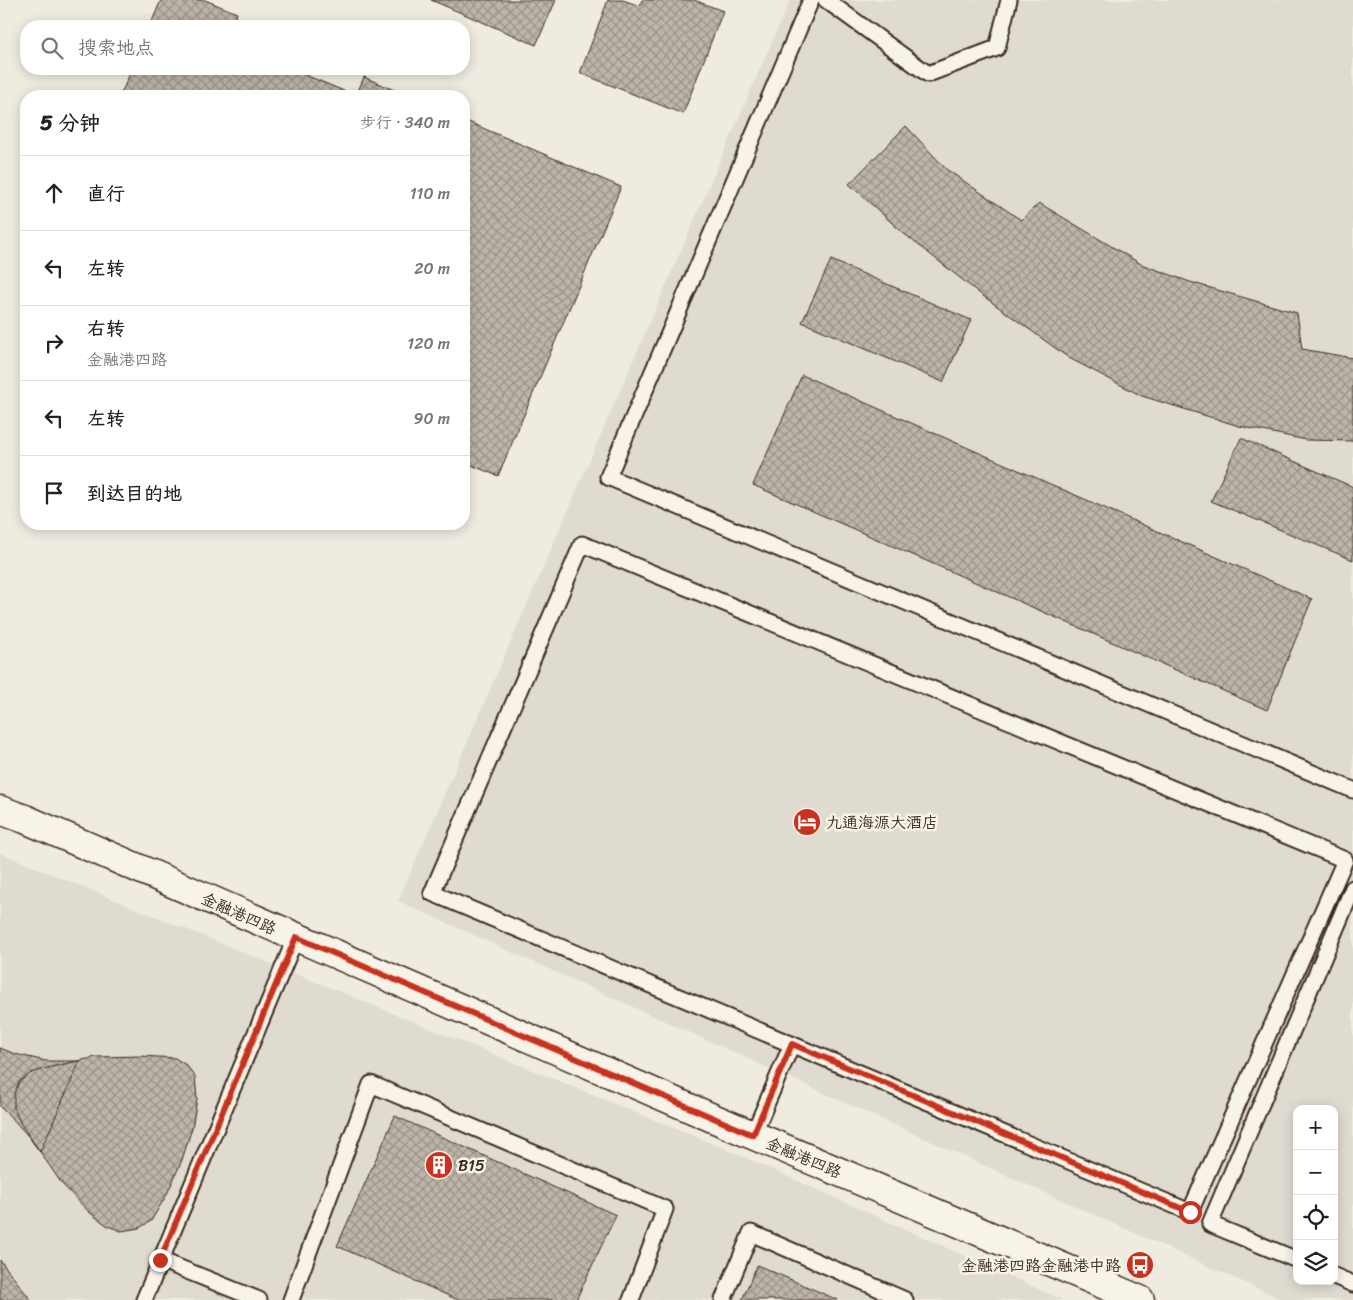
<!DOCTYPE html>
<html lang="zh">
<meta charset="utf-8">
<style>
:root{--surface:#fff;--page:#f2f2f2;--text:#222;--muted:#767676;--line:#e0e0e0}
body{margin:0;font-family:Sriracha,"LXGW WenKai TC",sans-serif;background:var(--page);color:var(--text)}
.controls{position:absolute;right:15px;bottom:15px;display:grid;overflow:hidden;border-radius:10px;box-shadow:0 2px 12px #0003}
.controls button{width:45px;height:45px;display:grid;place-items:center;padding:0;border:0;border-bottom:1px solid var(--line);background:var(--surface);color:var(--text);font:25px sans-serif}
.stop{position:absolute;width:15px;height:15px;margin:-11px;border:4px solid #c8321e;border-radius:50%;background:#fff}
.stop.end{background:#c8321e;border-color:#fff;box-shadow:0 1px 5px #0008}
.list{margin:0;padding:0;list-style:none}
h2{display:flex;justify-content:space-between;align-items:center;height:65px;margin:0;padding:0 20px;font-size:21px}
h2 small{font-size:16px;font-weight:400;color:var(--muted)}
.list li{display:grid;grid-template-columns:32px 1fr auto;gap:15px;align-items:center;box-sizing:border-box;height:75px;padding:0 20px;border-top:1px solid var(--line)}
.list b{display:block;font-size:19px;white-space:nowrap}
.list p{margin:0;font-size:16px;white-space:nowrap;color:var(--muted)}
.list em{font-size:16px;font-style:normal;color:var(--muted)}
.icon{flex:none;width:28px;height:28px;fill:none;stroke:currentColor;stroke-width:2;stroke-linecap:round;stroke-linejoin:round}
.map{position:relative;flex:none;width:1353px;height:1300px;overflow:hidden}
.search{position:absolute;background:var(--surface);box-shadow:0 2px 12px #0003;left:20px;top:20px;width:450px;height:55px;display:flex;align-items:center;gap:12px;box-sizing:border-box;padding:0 18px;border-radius:20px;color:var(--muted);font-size:19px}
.panel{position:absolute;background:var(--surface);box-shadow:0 2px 12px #0003;left:20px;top:90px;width:450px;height:440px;border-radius:20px}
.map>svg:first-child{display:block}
</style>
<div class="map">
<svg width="1353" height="1300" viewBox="0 0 1353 1300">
<defs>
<pattern id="building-cross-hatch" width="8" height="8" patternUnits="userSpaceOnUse" patternTransform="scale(1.25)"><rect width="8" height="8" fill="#bdb5aa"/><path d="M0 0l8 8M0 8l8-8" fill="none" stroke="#9b938a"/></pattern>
</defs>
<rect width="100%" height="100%" fill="#efebe0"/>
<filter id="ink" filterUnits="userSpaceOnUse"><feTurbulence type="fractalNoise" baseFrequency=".02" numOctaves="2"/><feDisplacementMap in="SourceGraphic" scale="10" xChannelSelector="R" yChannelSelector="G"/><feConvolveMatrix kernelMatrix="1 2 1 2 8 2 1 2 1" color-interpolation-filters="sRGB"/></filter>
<g filter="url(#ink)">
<path fill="#e0dbd0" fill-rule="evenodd" d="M790,0H1353V1300H1283L398,901ZM1297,1109H1334V1281H1297Z
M0,853L740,1155L1063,1300H0Z"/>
<path fill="url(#building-cross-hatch)" stroke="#3b2a1e" d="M161,0H205L237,13L232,26H150Z
M431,0H556L536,45Z
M608,0H623L640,6L642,0H694L723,11L683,114L580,73Z
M132,69H291L356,96H120Z
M364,77L408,96H356Z
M464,120L621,187L498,476L464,462Z
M906,126L946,169L1021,220L1039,203L1141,264L1190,282L1297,313L1302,349L1353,358V441L1306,440L1239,426L1142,396L1069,358L979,293L902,232L849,184Z
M831,260L971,320L943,382L802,322Z
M802,375L1312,599L1267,710L753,485Z
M1241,438L1353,487V560L1211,501Z
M0,1048L15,1054L46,1061H80L40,1152L28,1136L11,1117L0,1107Z
M141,1056L175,1058L186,1065L195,1076L197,1099L192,1128L182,1160L167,1194L151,1221L139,1228L121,1231L108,1226L89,1212L62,1184L21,1124L14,1109V1094L19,1082L31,1073L51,1067L96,1057Z
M395,1116L616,1215L576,1300H458L337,1246Z
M0,1260L31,1300H0Z
M757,1265L838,1300H742Z"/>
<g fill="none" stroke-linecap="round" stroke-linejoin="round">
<defs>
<path id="lane" d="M811,0L608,477L1353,790
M826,0L928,74L997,48L1009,0
M582,544L1345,860L1190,1212L432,893Z
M753,1135L792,1044
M160,1260L259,1300
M1297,1260L1210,1224L1353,888
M1334,1276L1353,1284
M144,1300L296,937
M291,1300L371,1084L665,1209L631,1300
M723,1300L751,1233L905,1300"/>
<path id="secondary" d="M0,810L25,819L715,1119L1140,1300"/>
</defs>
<use href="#lane" stroke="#3b2a1e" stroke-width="19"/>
<use href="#secondary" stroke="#3b2a1e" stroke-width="31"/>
<use href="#lane" stroke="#f7f3e8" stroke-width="15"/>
<use href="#secondary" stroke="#f7f3e8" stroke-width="28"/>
</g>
</g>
<g fill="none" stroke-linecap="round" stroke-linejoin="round" filter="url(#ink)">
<path stroke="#c8321e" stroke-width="6" d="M160,1260L296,937L753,1135L792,1044L1190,1212"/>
</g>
<defs>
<symbol id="hotel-disc" viewBox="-11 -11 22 22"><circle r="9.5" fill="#c8321e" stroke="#f7f3e8"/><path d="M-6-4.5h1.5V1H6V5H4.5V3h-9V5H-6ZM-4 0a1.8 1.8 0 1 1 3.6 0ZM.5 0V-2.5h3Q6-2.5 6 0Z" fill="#fff"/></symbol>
<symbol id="building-disc" viewBox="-11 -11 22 22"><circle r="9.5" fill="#c8321e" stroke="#f7f3e8"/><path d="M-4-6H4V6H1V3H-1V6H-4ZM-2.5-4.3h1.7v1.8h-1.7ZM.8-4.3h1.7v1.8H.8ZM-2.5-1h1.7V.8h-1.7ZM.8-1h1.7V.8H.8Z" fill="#fff"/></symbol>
<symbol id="bus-disc" viewBox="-11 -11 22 22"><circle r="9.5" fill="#c8321e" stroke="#f7f3e8"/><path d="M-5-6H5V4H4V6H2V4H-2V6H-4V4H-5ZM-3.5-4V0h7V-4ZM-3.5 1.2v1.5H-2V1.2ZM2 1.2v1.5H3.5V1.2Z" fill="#fff"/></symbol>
</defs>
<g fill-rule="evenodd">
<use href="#hotel-disc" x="791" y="806" width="32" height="32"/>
<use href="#building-disc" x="423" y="1149" width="32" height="32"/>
<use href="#bus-disc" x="1124" y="1249" width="32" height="32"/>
</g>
<g text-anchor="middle" stroke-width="5" stroke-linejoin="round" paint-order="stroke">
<g font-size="16" fill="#3b2a1e" stroke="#f7f3e8" text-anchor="start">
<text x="826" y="828">九通海源大酒店</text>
<text x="458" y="1171">B15</text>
<text x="1121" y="1271" text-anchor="end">金融港四路金融港中路</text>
</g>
<g font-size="16" fill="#3b2a1e" stroke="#f7f3e8">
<text transform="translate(239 913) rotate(24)" y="6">金融港四路</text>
<text transform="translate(804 1157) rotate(23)" y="6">金融港四路</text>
</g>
</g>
</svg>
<div class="controls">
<button>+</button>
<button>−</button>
<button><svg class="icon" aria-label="locate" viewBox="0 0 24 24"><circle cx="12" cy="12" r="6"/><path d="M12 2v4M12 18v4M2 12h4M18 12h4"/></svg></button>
<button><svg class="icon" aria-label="layers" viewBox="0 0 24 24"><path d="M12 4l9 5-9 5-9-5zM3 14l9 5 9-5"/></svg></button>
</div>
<div class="stop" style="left:1190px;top:1212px"></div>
<div class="stop end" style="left:160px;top:1260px"></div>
<div class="search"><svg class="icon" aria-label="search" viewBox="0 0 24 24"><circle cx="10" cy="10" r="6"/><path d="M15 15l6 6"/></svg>搜索地点</div>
<section class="panel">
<h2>5 分钟<small>步行 · 340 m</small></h2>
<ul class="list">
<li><svg class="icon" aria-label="ahead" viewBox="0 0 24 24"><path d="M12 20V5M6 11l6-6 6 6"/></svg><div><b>直行</b></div><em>110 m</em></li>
<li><svg class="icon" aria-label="left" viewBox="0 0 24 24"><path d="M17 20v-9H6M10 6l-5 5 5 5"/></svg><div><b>左转</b></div><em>20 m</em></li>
<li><svg class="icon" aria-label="right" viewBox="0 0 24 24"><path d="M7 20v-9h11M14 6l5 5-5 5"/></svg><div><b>右转</b><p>金融港四路</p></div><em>120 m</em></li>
<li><svg class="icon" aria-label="left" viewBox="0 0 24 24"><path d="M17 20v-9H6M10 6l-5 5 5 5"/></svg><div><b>左转</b></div><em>90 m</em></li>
<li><svg class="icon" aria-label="arrive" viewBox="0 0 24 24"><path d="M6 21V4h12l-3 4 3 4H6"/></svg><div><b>到达目的地</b></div></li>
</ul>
</section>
</div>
